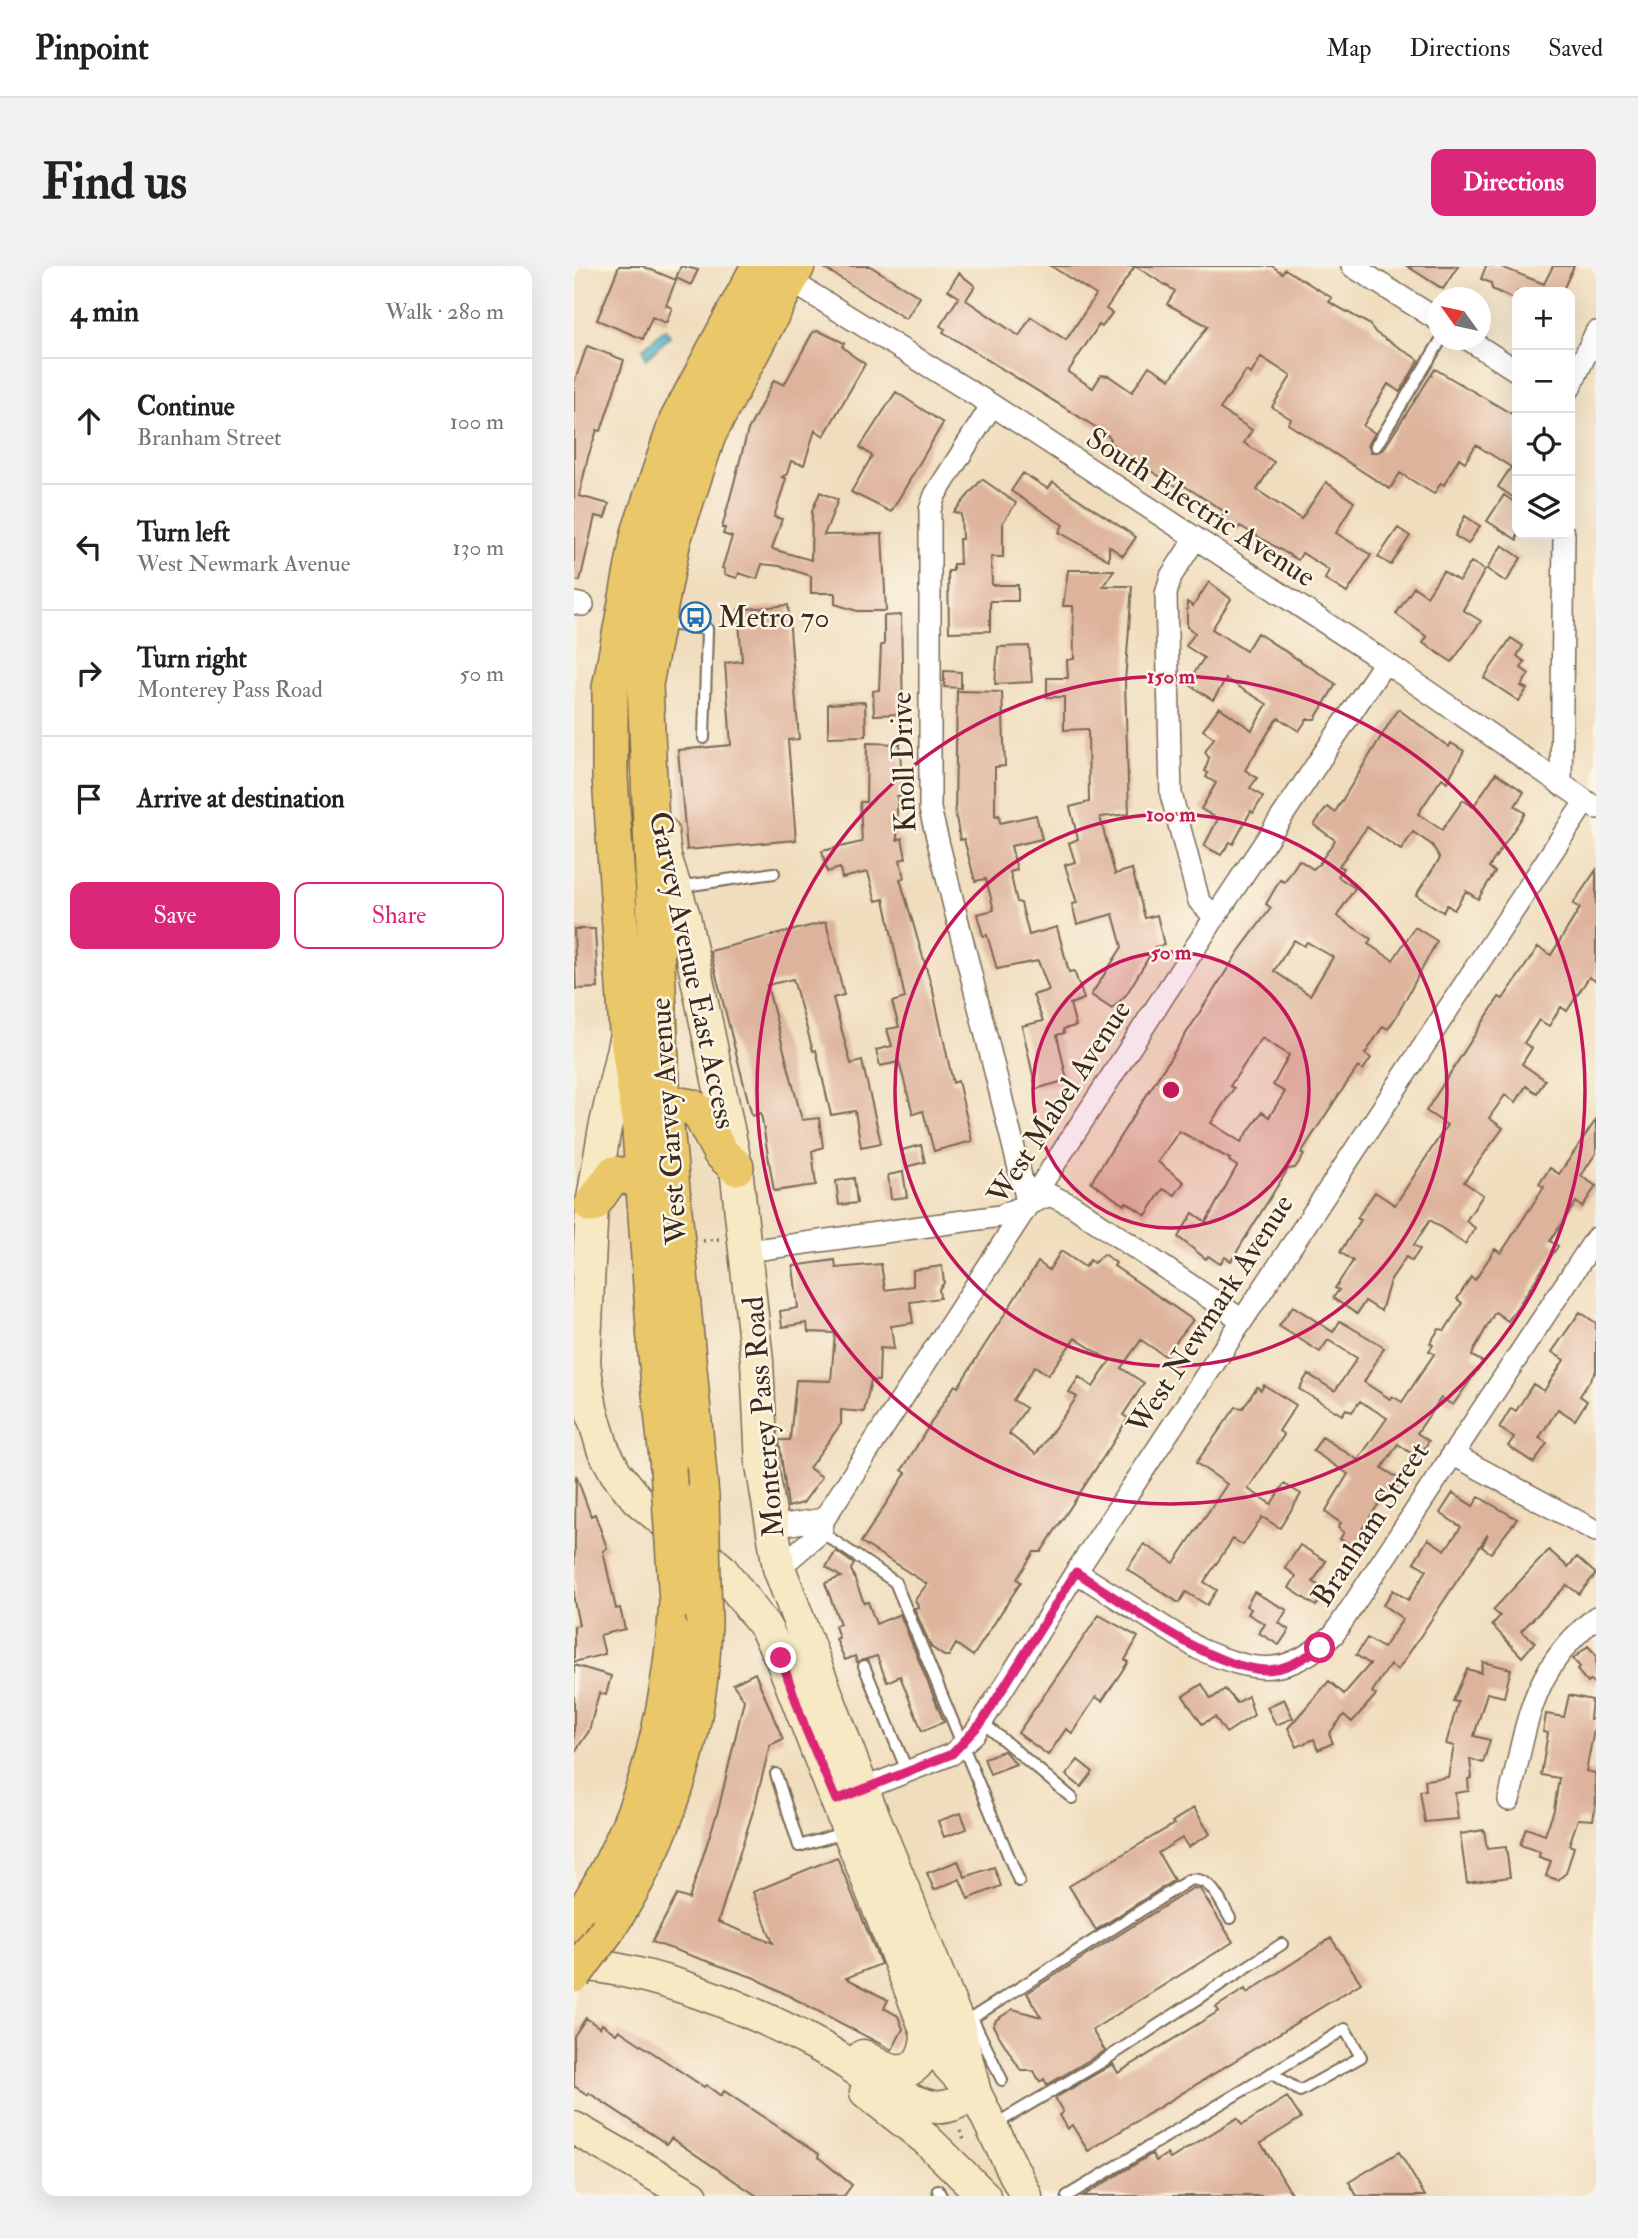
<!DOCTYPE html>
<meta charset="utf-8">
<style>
:root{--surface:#fff;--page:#f2f2f2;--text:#202124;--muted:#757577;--line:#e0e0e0;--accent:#db2777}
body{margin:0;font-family:"IM FELL Double Pica",serif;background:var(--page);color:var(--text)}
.controls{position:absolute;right:21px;top:21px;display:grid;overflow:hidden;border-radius:14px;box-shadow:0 7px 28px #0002}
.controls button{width:63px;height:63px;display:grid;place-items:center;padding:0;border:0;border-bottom:2px solid var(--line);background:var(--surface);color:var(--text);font:35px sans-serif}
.compass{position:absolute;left:854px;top:21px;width:63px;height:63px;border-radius:50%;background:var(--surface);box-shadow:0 7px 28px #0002;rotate:303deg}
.stop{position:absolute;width:21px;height:21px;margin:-16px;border:5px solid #db2777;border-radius:50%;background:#fff}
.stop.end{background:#db2777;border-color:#fff;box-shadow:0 2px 7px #0008}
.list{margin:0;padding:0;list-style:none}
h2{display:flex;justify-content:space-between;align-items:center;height:91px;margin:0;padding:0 28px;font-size:30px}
h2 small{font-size:23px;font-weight:400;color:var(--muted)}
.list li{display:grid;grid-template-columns:46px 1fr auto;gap:21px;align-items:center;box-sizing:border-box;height:126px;padding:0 28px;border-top:2px solid var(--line)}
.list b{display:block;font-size:26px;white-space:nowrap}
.list p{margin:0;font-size:23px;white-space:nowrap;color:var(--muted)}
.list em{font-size:23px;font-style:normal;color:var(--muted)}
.actions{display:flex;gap:14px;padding:21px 28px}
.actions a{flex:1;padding:16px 0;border:2px solid var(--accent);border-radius:14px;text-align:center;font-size:24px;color:var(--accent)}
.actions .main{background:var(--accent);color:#fff}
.icon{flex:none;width:38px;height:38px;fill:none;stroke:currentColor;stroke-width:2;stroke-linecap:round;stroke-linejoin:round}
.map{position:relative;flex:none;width:1022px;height:1930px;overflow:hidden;border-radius:14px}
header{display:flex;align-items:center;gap:42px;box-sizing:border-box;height:98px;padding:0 35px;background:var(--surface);border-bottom:2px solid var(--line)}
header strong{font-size:33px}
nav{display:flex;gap:38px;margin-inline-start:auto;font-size:24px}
.intro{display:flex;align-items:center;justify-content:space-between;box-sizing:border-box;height:168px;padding:0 42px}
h1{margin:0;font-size:49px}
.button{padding:18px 32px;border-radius:14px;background:var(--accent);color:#fff;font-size:24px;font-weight:700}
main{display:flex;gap:42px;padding:0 42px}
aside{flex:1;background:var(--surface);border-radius:14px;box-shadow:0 7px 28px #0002}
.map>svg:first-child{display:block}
</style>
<header>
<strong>Pinpoint</strong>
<nav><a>Map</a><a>Directions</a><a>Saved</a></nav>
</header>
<div class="intro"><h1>Find us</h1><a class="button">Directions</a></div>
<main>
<aside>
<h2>4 min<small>Walk · 280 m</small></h2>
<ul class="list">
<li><svg class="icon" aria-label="ahead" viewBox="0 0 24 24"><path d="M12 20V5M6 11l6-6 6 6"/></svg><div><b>Continue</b><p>Branham Street</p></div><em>100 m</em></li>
<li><svg class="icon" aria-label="left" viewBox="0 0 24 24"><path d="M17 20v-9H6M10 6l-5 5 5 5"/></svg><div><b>Turn left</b><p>West Newmark Avenue</p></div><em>130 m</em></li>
<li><svg class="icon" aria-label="right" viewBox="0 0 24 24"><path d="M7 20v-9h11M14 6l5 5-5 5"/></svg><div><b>Turn right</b><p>Monterey Pass Road</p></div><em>50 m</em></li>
<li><svg class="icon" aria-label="arrive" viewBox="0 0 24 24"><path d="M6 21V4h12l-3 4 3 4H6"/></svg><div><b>Arrive at destination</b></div></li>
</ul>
<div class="actions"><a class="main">Save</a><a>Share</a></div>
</aside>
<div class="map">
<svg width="1022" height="1930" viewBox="0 0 1022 1930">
<rect width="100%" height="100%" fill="#fcf5e5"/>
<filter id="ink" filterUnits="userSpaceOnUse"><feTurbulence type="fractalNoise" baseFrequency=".0143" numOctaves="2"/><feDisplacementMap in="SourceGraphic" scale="14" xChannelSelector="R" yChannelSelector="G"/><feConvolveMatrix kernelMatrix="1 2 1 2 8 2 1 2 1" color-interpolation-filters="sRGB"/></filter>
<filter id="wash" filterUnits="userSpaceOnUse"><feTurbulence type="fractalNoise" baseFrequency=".00686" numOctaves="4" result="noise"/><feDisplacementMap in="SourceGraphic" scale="28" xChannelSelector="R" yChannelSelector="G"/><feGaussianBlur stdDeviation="1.57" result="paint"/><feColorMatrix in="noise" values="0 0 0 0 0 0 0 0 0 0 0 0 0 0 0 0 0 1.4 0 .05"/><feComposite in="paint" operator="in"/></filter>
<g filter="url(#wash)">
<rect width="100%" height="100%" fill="#f0ddbd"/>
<path fill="#4bb4ca" stroke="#436f74" stroke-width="2" d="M91,63L96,70L72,93L69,82Z"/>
<g id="blocks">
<path fill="#deb39b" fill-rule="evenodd" d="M45,0H68L102,14L92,39L98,42L92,57L78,51L69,73L23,54Z
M107,0L124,4L117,19L102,12Z
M247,0H296L346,31L332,53Z
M477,0H561L532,43L538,47L528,61L525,59L494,106L519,122L527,109L535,110L558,126L575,100L596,113L634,60L593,38L601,25L561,0H698L708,7L711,3L758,32L755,36L795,58L802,67L845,94L826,126L814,118L789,160L801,167L794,179L797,186L809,184L861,103L943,151V234L924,221L937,201L902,179L891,196L885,192L870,219L867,217L860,228L826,207L816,223L714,158L717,153L698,141L717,110L687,91L677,108L672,105L646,143L678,164L670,177L700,196L683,224L727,253L752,216L780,236L762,267L797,289L773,327L751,313L755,304L728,287L724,294L666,260L663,264L646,253L651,246L609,219L607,223L570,201L535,176L537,173L531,167L369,66L371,63L366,60L385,31L374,24L385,7L401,20L392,34L445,70L457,51L492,74L522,29Z
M833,0H884L869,23Z
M912,0H925L970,18L979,0H1000L988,26H943V35L918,23L917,17L907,13Z
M245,65L270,77L268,80L278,89L291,98L250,170L241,164L230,199L217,195L213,208L208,211L212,213L200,251L208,253L198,283L237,294L238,245L246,226L264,234L250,269L308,268L312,345H283L261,338V327H237V310L206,300L188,298L183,313L165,307L163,312L150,308L151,304L148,302L158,271L149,268L151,262H148L174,164L200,114L210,119L239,66Z
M13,80L50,94L27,165L23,164L14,191L5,230L35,238L31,252L21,250L6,315L0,314V117Z
M322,126L369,157L317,246L277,226L298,190L286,181Z
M449,207L474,223L479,216L562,271L549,290L535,280V294L485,266L489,259L437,225Z
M408,213L442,237L429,256V291H417L418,319H444V335H416V365L375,366L374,305H379V298H386L385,273H388L387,248L380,246Z
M930,229L943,238V274L913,255Z
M891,250L906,260L894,278L881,270Z
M824,262L836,270L817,299L804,291Z
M928,279L947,292L932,316L913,303Z
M897,296L911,304L889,344L907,355L878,396L849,377L853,371L822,348L840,321L853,330L869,305L885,315Z
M494,304H540L529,320H558L551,417L555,548L526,551L541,608L558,603L571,652L583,649L590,679L581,681L552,729L538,743L517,729L548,681L539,648L503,658L498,638L503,637L491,599L501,596L495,577L504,573L496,541L515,536L514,463L490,464V431H473V412H494L493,394L500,393L499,340H489Z
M635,316L657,333L638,363L672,385L683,367L762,418L741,453H733L725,465L705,452L702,454L671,504L683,512L676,522L689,531L679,547L677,545L659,578L656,576L647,589L630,580L644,553L627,543L642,517L632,511L634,507L631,505L635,492L631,486L640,472L629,464L645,441L678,464L693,438L652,413L639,434L613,417L630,392L612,380L621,367L613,361V336L619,340Z
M214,339L225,473L214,474L222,574L113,584L104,484L157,479L151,397L168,395L164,344Z
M327,349L329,448L300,449L299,425L305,424L307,379H310V350Z
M937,372L949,380L943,390L951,396L947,402L955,408L947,420L953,423L945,435L910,412Z
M455,380L458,416L421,418L424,381Z
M370,405L387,406V422L370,421Z
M383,425L428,426L431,500L421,501V550L425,549L426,557L462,549L468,573L437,580L443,604L436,606L443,636L447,637L455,669L483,661L495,706L500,705L510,733L496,738L502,760L489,763L490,767L483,769L493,814L462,823L448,760L469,755L459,729L475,724L464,695L423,703L413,669L409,670L403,648L420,644L412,613L401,615L390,573L386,574L381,545Z
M291,436L292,470L254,471V438Z
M824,443L875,481L877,477L890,485L873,516L868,512L844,548L868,564L889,534L899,541L922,507L950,526L941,540L951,547L915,601L921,606L904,633L892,625L880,644L873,639L869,646L842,629L866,592L858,579L839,566L827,584L793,561L765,600L769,602L764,611L781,622L763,650L797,673L794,678L819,694L841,661L863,675L822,751L814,763L809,760L791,788L797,792L789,804L784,801L760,836L727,887L730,889L721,902L714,903L657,995L651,991L646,998L634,990L632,993L604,971L619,947L632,956L663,900L655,895L656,893L605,865L584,896L610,916L601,929L589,923L572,949L552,936L550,939L517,916L665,685L697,642L692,638L706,614L711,616L725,594L739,603L745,598L761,574L740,559L753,541L761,546ZM720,674L730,680L733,676L759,691L736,729L700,705ZM688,772L715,789L699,819L711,826L695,851L688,846L667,876L637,857L660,822L656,820Z
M293,477L326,478L328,530H323V574L328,572L332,592L326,594L330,612L326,613L359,725L379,817L384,815L398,875L360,885L349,845L339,848L325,796L306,800L302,784L318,780L313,763L325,761L318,736L331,732L310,633L302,635L294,606L268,612L266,602L253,606L248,585L288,576L286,536H292Z
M1022,604V715L1015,711L993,745L987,741L975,760L965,754L950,777L958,782L948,798L971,814L963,827L952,820L942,836L931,829L915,852L929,862L890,916L909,929L892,955L901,962L891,978L856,954L840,979L846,983L838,995L832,991L816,1015L807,1045L791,1035L783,1048L759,1032L765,1024L761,1022L779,995L766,986L787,954L783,952L801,926L821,939L873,859L852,845L925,731L929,733L964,681L977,689L1006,642L999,638Z
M252,656L270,729L259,732L277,798L288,795L307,877L287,881L281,845L257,849L242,784L239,785L219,713L193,719L228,854L245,852L249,881L238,885L242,919L200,925L187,847L178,850L136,685Z
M0,663H21L24,722L2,723Z
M1022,854V887L1007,910L1022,920L1008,941L1002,936L976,975L984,980L934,1055L921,1046L900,1084L898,1090L909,1096L879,1139L867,1132L843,1167L855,1175L844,1192L824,1178L808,1202L827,1214L815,1232L810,1230L788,1263L796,1268L784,1285L766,1273L770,1266L764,1262L767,1257L751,1246L774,1208L739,1185L748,1171L784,1194L813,1152L786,1135L778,1146L772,1143L768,1149L725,1123L734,1108L761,1125L783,1092L754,1074L746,1086L705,1060L719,1040L759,1066L766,1055L800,1075L810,1082L790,1116L816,1133L818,1130L828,1136L860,1088L855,1085L859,1079L856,1077L865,1063L871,1064L888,1037L883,1033L897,1011L901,1014L921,983L927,987L970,921L965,918L976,902L985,908Z
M347,879L351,896L332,901L328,884Z
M329,906L333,931L317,933L314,909Z
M280,912L283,937L265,939L262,915Z
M487,985L511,1001L516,994L520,997L530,988L542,997L540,1000L619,1054L591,1090L567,1074L547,1102L570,1117L549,1149L554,1152L538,1178L467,1286H460L443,1313L447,1316L399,1390L382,1378L375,1390H370L357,1381L340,1342L345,1341L341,1334L353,1318L287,1276L332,1207L328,1204L366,1142L381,1119L384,1121L464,996L475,1004ZM501,1072L536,1095L519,1121L505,1111L495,1126L503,1131L462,1188L435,1168L452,1142L439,1134L461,1100L474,1109Z
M261,994L262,1002L307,998L311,1024L339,1020V1004L368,1000L370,1017L365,1023L366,1032L336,1036L339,1057L317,1060L320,1083L306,1082L305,1115L297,1114L290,1146L267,1144V1158L235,1202L248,1211L229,1237L214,1241L205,1174H216L222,1114L257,1115L261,1067L234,1066L233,1057L208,1061L206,1045L224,1042L219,1000Z
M1006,1046L1022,1057V1105L1006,1130L1013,1135L1001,1154L984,1143L965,1172L973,1177L960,1197L934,1180L940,1171L925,1162L937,1142L942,1145L959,1118L970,1125L990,1094L978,1086Z
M690,1119L722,1139L705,1165L710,1169L674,1223L697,1238L710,1218L727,1228L706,1262L688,1251L669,1279L659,1273L630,1316L643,1324L633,1339L612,1326L605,1337L553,1303L570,1278L600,1297L653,1218L622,1197L662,1141L669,1142L683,1121L687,1124Z
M2,1209L17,1250L21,1248L33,1282L29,1285L42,1343L46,1342L51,1363L26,1369L31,1388L0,1396V1360L5,1359L0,1335Z
M879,1227L899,1240L905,1231L943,1253L917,1287L908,1281L914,1268L824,1404L816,1399L798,1426L802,1429L778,1456L770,1449L755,1468L759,1477L744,1484L740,1473L723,1481L714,1462L755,1415L770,1428L796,1398L782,1389L793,1372L809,1382L829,1353L809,1339L819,1324L834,1334L853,1304L840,1296L854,1273L871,1284L887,1261L866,1247Z
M726,1279L752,1295L739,1316L752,1324L742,1340L715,1322L722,1310L711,1302Z
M975,1284L994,1301L1003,1291L1022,1308L1005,1328L993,1319L947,1365L961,1376L948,1391L918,1359L926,1350L919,1344Z
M262,1285L280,1298L277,1303L290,1337L294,1336L302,1358L326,1348L370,1456L348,1465L326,1410L313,1416L303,1390L283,1396L281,1390L271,1394L262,1373L265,1372L261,1360L266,1358L251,1317L267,1311L252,1301Z
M680,1326L713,1344L705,1357L715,1364L705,1379L685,1367L691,1358L674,1348L677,1343L672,1340Z
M525,1349L564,1371L551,1394L554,1396L528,1435L522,1431L498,1467L492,1463L474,1489L444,1467Z
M1014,1380L1022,1389V1420L1017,1414L1014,1417L1003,1404L1006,1401L999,1393Z
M909,1396L937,1403L930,1431L913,1427L900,1470L916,1474L909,1497L896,1493L898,1512L894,1513L895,1525L881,1527L884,1553L851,1556L846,1525L852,1524L851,1514L874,1511L880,1480L872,1478L884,1436L879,1435L893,1403L907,1407Z
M0,1399L37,1410L32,1429L25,1427L15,1465L0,1487Z
M181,1407L209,1473L196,1479L181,1539L144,1656L199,1677L179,1626L263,1591L307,1698L272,1712L314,1734L310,1742L324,1750L329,1763L318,1784L181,1712L78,1676L103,1629L115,1633L145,1541L170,1434L159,1418Z
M628,1418L637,1433L651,1423L663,1437L674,1430L680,1449L652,1467L641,1451L628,1458L609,1430Z
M995,1429L1018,1434L1016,1453L1022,1454L1012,1505L1021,1507L1022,1536L1019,1554L1004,1553L995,1579L1000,1581L992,1607L984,1614L972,1610L977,1595L965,1591L966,1586L946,1579L952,1562L971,1569L980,1544L985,1512L967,1509L974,1467L969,1466L972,1448L990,1451Z
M710,1433L719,1452L702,1459L693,1441Z
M430,1485L442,1498L416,1508L410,1492Z
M504,1494L519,1506L507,1521L492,1509Z
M620,1542L636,1568L614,1581L608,1572L584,1587L600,1614L522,1664L495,1620L600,1558L598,1556Z
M387,1547L393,1563L370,1571L364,1555Z
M910,1564L913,1583L932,1581L936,1611L893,1617L886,1568Z
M384,1595L391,1611L420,1601L427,1620L394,1633L386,1613L360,1624L353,1607Z
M619,1622L626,1623L659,1676L518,1764L531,1785L522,1790L473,1819L470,1813L466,1816L460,1805H447L419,1760L422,1754L439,1743L467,1751L453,1727Z
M757,1672L787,1717L514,1885L498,1859L493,1863L485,1849L489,1846L481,1832L539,1798L544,1807L645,1745L642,1741L671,1723L673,1727Z
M12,1752L26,1762L28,1758L42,1768L45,1764L130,1821L132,1819L147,1830L150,1825L245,1888L244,1891L278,1919L270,1930H183L97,1872L93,1878L15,1827L14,1829L0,1820V1770Z
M713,1831L727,1852L687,1877L719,1930H509L578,1888L582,1895L593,1888L596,1893L663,1852L668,1859Z
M825,1886L851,1930H783L775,1916Z"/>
</g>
</g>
<g filter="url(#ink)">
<use href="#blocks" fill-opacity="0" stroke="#7a6956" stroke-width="2"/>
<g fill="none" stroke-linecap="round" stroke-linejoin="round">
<defs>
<path id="lane" d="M802,180L867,74
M87,357L133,363L130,472
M104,621L200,607
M247,1266L321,1316L445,1615
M290,1400L334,1507
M408,1456L498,1532
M202,1508L225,1580L272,1566
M398,1752L428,1814
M387,1759L615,1614C638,1610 646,1636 656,1652
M420,1859L526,1797L708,1678
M364,1924L367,1930
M493,1930L771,1763L787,1791L726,1825L697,1807"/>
<path id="street" d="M778,0L864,54
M207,9L418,139L811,396L1022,542
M895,74L943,105
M996,122L1022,66
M418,139L361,229L356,244V543L454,939
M621,273L597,310L592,328L597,528L625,635L641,651
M0,337L9,339
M987,519L990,268
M173,985L426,950L476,929L499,940L668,1054
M878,1188L1022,1265
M197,1261L250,1253
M205,1302L247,1266L250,1253L641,651L811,396
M502,1306L625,1383C681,1407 713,1413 760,1368L1022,972
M276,1528L378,1488L401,1467L502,1306L1011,536
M935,1534C954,1455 955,1406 1022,1351"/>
<path id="secondary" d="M88,566L91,590L110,650L162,901L183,1095L188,1199L205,1302L288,1522L383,1755L401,1827L452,1930
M51,773L30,867L18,939L10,1097L17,1143L29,1183L42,1207L63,1233L147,1303L191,1361L207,1392L353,1766L375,1800L398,1825
M0,1697C81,1705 171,1740 243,1779C277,1797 323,1836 361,1841C376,1843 388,1834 401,1827
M289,1790C298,1795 311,1804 321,1805C345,1809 353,1784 353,1766
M292,1826L352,1873L410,1930
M0,1862L118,1930"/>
<path id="primary" d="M70,851L106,839L118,841L125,846L146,886L162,901
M18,939L40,908C54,909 65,914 77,921L80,930
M94,1202L82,1089L65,852L53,765L36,511V422L65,267L103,155L185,0
M127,1230L88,817L71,418L99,274L134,169L223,0
M0,1661C69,1558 95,1459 103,1336
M33,1664C93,1573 127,1466 130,1357"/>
</defs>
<use href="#lane" stroke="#7a6956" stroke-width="14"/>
<use href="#street" stroke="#7a6956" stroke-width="24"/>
<use href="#secondary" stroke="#7a6956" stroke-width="35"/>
<use href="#primary" stroke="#7a6956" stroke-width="38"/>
<path stroke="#7a6956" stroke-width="3.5" stroke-dasharray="2 5" stroke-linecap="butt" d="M129,975L145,973
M386,1865L391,1876"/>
<use href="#lane" stroke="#fff" stroke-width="10"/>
<use href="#street" stroke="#fff" stroke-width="21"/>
<use href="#secondary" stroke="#f7e9c3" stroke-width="32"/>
<use href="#primary" stroke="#eac769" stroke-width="35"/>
<defs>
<path id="primary-bridge" d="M94,1202L103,1336
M127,1230L130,1357
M0,1709L33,1664"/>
</defs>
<use href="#primary-bridge" stroke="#7a6956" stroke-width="38" stroke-linecap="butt"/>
<use href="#primary-bridge" stroke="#eac769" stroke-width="35"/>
</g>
</g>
<g fill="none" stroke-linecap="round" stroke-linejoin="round" filter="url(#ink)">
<path stroke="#db2777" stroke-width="9" d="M207,1392L232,1464L262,1534L378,1488L408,1456L502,1306C551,1337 635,1402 692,1404C712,1404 730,1392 746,1382"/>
</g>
<circle cx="597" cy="824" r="138" fill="#c2185b" fill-opacity=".12"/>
<g fill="none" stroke="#c2185b" stroke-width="3.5">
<circle cx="597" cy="824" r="138"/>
<circle cx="597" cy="824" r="276"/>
<circle cx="597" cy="824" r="414"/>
</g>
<defs>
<symbol id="bus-ring" viewBox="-11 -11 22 22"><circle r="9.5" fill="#fcf5e5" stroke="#1f6fb2" stroke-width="1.5"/><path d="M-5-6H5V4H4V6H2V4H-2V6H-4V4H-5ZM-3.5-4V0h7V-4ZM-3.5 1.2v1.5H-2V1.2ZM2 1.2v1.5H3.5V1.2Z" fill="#1f6fb2"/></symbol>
</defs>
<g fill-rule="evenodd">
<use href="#bus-ring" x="104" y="334" width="35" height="35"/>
</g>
<g text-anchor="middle" stroke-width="5" stroke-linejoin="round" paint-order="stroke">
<g font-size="30" fill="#3b2a1e" stroke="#fcf5e5">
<text transform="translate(627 241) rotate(33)" y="10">South Electric Avenue</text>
<text transform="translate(329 496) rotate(-92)" y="10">Knoll Drive</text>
<text transform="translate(119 704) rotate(78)" y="10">Garvey Avenue East Access</text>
<text transform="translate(485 836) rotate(-57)" y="10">West Mabel Avenue</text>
<text transform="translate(94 855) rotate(-94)" y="10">West Garvey Avenue</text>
<text transform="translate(636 1048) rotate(-57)" y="10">West Newmark Avenue</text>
<text transform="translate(189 1151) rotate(-95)" y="10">Monterey Pass Road</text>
<text transform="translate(796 1258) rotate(-57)" y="10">Branham Street</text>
</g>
<g font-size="30" fill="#3b2a1e" stroke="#fcf5e5" text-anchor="start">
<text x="144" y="361">Metro 70</text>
</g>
</g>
<circle cx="597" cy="824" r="10" fill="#c2185b" stroke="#fcf5e5" stroke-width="3.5"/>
<g font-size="21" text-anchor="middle" font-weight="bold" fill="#c2185b" stroke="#fcf5e5" stroke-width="5" stroke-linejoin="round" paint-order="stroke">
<text x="597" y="417">150 m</text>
<text x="597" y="555">100 m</text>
<text x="597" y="693">50 m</text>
</g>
</svg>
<div class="controls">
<button>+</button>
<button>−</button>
<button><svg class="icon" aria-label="locate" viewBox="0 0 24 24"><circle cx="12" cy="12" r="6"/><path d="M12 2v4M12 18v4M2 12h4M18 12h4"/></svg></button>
<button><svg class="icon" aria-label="layers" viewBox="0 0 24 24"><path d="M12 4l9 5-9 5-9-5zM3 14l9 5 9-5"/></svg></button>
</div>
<svg class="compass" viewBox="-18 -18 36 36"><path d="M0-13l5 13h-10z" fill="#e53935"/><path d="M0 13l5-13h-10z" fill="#757577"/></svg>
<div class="stop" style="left:746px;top:1382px"></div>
<div class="stop end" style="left:207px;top:1392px"></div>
</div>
</main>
